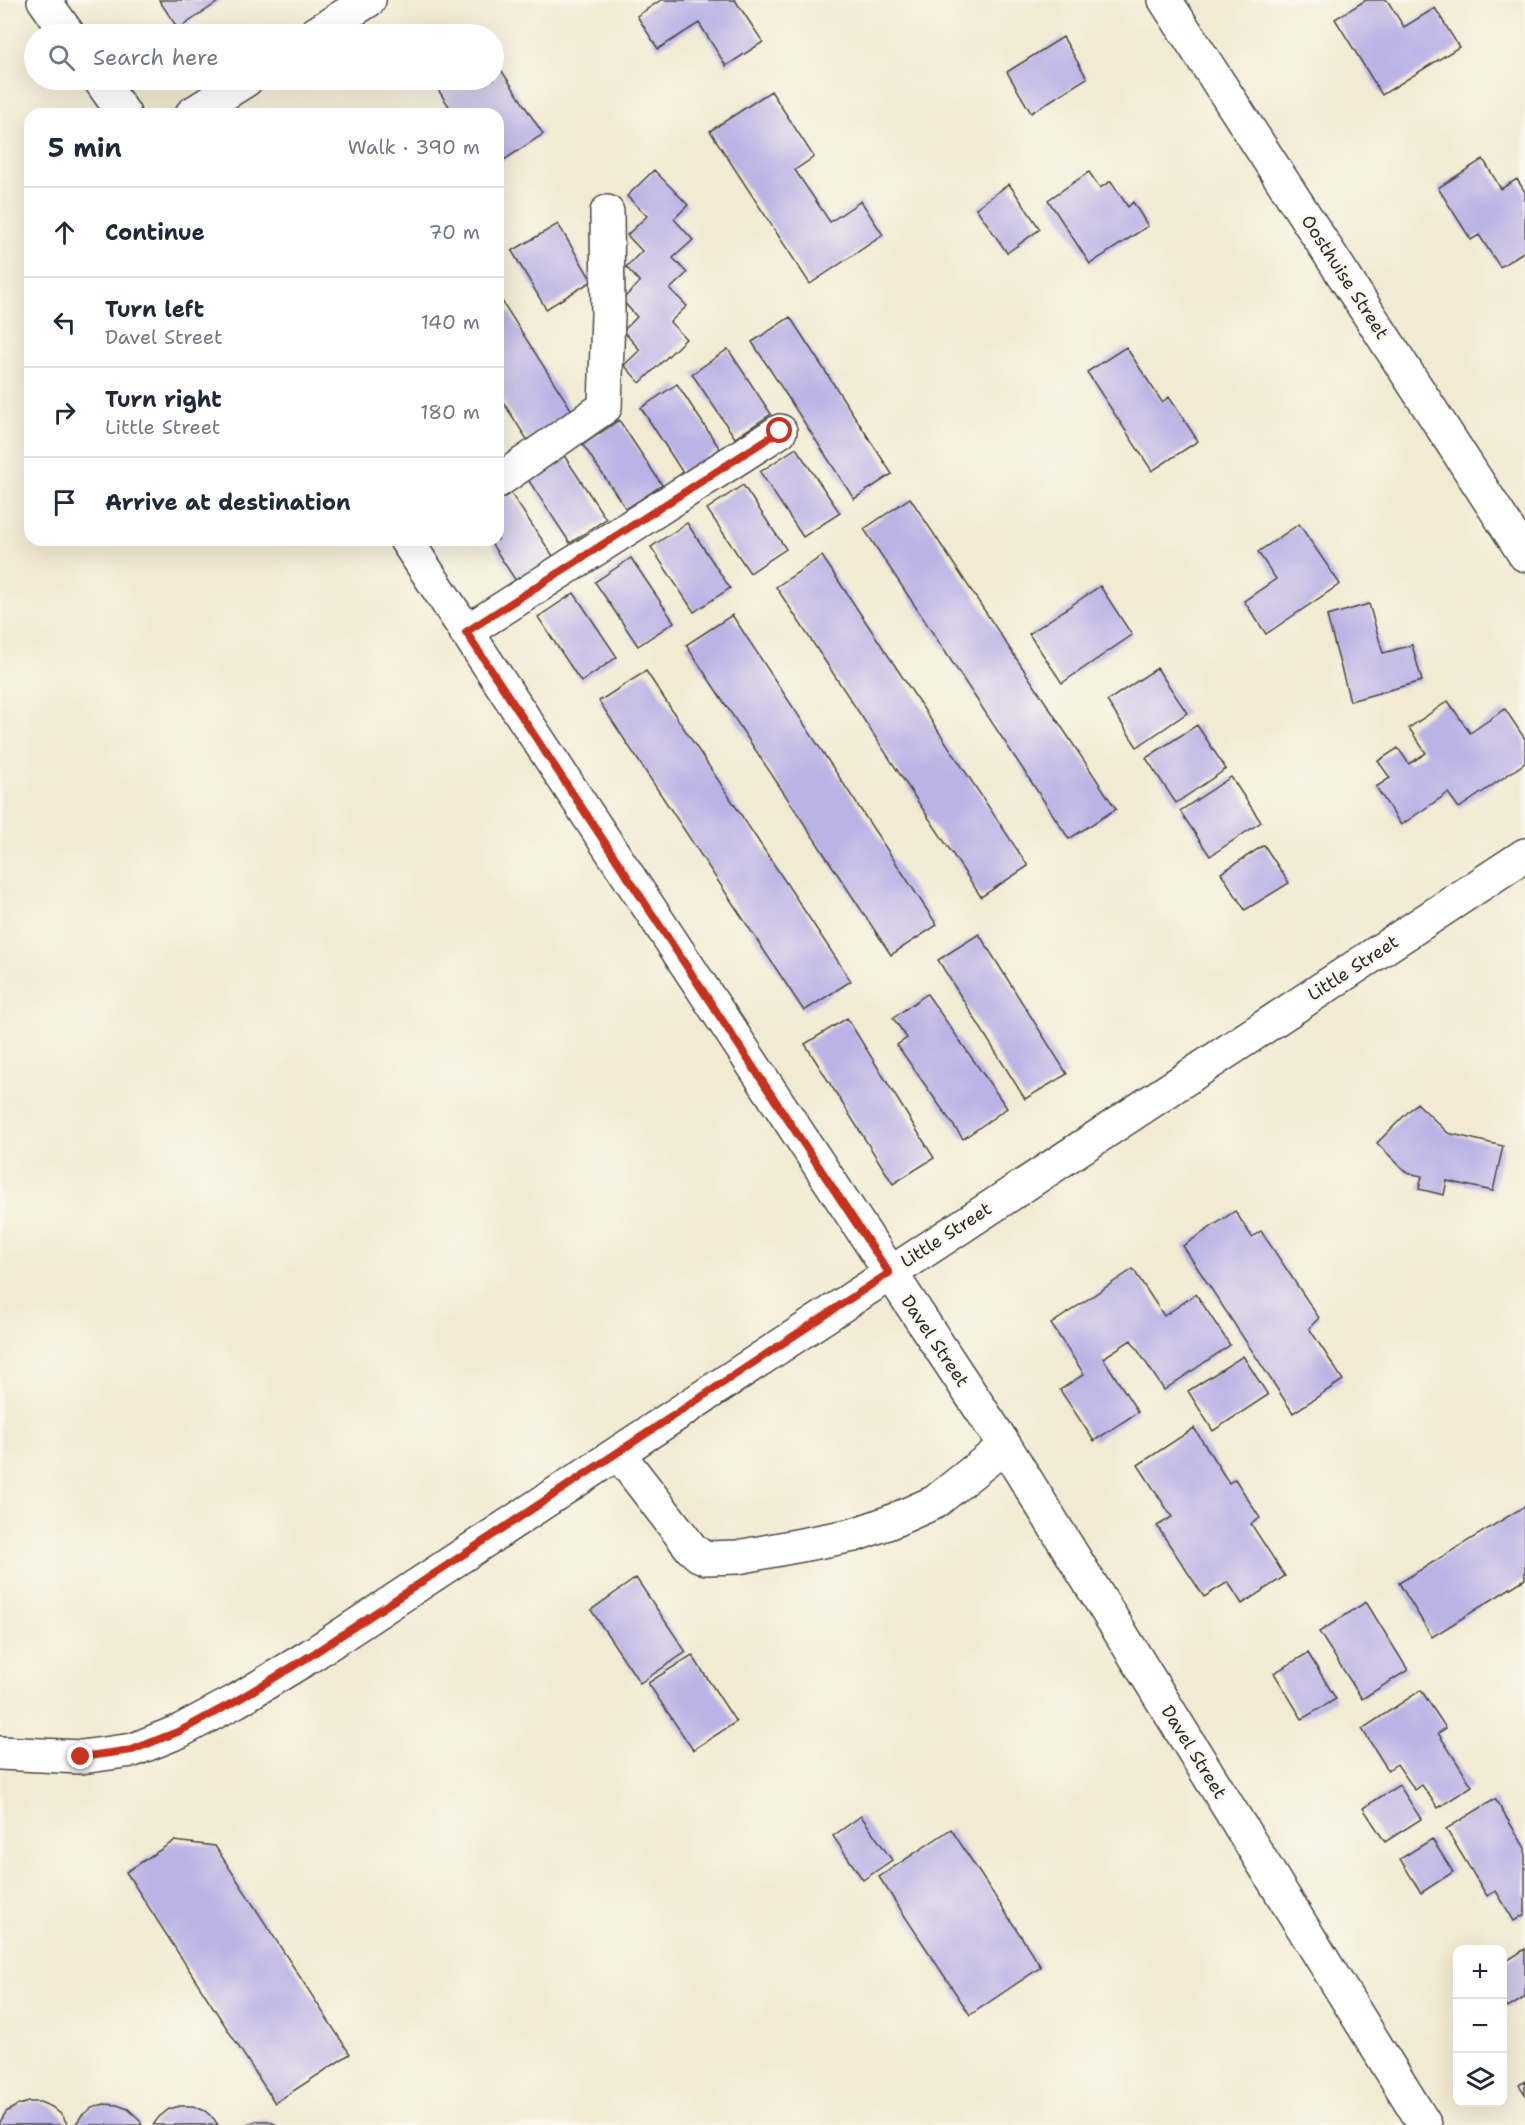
<!DOCTYPE html>
<meta charset="utf-8">
<style>
:root{--surface:#fff;--page:#f6f6f7;--text:#1f2937;--muted:#747a83;--line:#e0e1e3}
body{margin:0;font-family:"Shantell Sans",sans-serif;background:var(--page);color:var(--text)}
.controls{position:absolute;right:18px;bottom:18px;display:grid;overflow:hidden;border-radius:12px;box-shadow:0 6px 24px #0002}
.controls button{width:54px;height:54px;display:grid;place-items:center;padding:0;border:0;border-bottom:2px solid var(--line);background:var(--surface);color:var(--text);font:30px sans-serif}
.stop{position:absolute;width:18px;height:18px;margin:-14px;border:4px solid #c8321e;border-radius:50%;background:#fff}
.stop.end{background:#c8321e;border-color:#fff;box-shadow:0 2px 6px #0008}
.list{margin:0;padding:0;list-style:none}
h2{display:flex;justify-content:space-between;align-items:center;height:78px;margin:0;padding:0 24px;font-size:26px}
h2 small{font-size:20px;font-weight:400;color:var(--muted)}
.list li{display:grid;grid-template-columns:39px 1fr auto;gap:18px;align-items:center;box-sizing:border-box;height:90px;padding:0 24px;border-top:2px solid var(--line)}
.list b{display:block;font-size:22px;white-space:nowrap}
.list p{margin:0;font-size:20px;white-space:nowrap;color:var(--muted)}
.list em{font-size:20px;font-style:normal;color:var(--muted)}
.icon{flex:none;width:33px;height:33px;fill:none;stroke:currentColor;stroke-width:2;stroke-linecap:round;stroke-linejoin:round}
.map{position:relative;flex:none;width:1525px;height:2125px;overflow:hidden}
.search{position:absolute;background:var(--surface);box-shadow:0 6px 24px #0002;left:24px;top:24px;width:480px;height:66px;display:flex;align-items:center;gap:15px;box-sizing:border-box;padding:0 21px;border-radius:33px;color:var(--muted);font-size:22px}
.panel{position:absolute;background:var(--surface);box-shadow:0 6px 24px #0002;left:24px;top:108px;width:480px;height:438px;border-radius:18px}
.map>svg:first-child{display:block}
</style>
<div class="map">
<svg width="1525" height="2125" viewBox="0 0 1525 2125">
<rect width="100%" height="100%" fill="#fbf7ec"/>
<filter id="ink" filterUnits="userSpaceOnUse"><feTurbulence type="fractalNoise" baseFrequency=".0167" numOctaves="2"/><feDisplacementMap in="SourceGraphic" scale="12" xChannelSelector="R" yChannelSelector="G"/><feConvolveMatrix kernelMatrix="1 2 1 2 8 2 1 2 1" color-interpolation-filters="sRGB"/></filter>
<filter id="wash" filterUnits="userSpaceOnUse"><feTurbulence type="fractalNoise" baseFrequency=".008" numOctaves="4" result="noise"/><feDisplacementMap in="SourceGraphic" scale="24" xChannelSelector="R" yChannelSelector="G"/><feGaussianBlur stdDeviation="1.35" result="paint"/><feColorMatrix in="noise" values="0 0 0 0 0 0 0 0 0 0 0 0 0 0 0 0 0 1.4 0 .05"/><feComposite in="paint" operator="in"/></filter>
<g filter="url(#wash)">
<rect width="100%" height="100%" fill="#f2ead2"/>
<g id="blocks">
<path fill="#bbb3e5" d="M159,0H221L178,29Z
M661,0H735L763,42L726,66L699,23L658,49L637,16Z
M1366,0H1387L1404,27L1435,8L1459,47L1382,95L1335,19Z
M1063,37L1087,78L1031,113L1007,72Z
M494,59L543,134L498,164V114H454L433,82L437,80H494Z
M771,91L814,157L795,170L830,222L861,201L883,235L810,284L710,131Z
M1483,159L1501,189L1517,179L1525,192V251L1500,267L1479,235L1471,240L1438,188Z
M654,170L688,205L674,219L693,240L673,258L687,273L670,289L687,306L670,322L686,339L640,383L624,365L640,350L623,331L637,317L622,300L640,282L626,267L642,251L627,235L647,216L627,196Z
M1089,172L1100,188L1111,181L1128,207L1133,202L1148,226L1090,264L1048,200Z
M1009,184L1040,229L1007,253L976,208Z
M558,224L592,281L546,309L512,251Z
M498,295L578,420L533,449L498,394Z
M790,317L892,474L854,499L752,342Z
M1126,347L1162,402L1169,397L1198,441L1152,471L1087,372Z
M728,349L771,414L735,438L692,374Z
M677,384L720,449L683,473L641,408Z
M619,420L662,485L626,509L583,445Z
M796,448L840,513L803,537L760,472Z
M563,454L606,519L570,543L527,478Z
M743,485L786,549L750,573L707,509Z
M510,492L553,556L516,581L489,540H498V500Z
M910,498L1116,809L1069,839L864,529Z
M687,523L730,588L694,612L651,547Z
M1299,524L1340,584L1266,634L1244,601L1276,579L1258,552Z
M822,556L1028,866L981,897L776,587Z
M631,558L674,622L638,646L595,582Z
M1100,586L1132,635L1062,683L1029,634Z
M574,593L617,657L581,682L538,617Z
M1369,604L1383,653L1412,645L1422,681L1350,701L1327,616Z
M732,615L937,925L891,955L686,645Z
M1157,668L1187,713L1137,747L1107,701Z
M646,671L851,981L804,1011L599,701Z
M1448,701L1470,733L1505,709L1525,739V763L1459,808L1448,793L1401,825L1376,787L1390,778L1378,761L1398,748L1409,764L1426,753L1409,728Z
M1197,725L1226,769L1176,803L1146,758Z
M1231,777L1261,822L1210,856L1180,811Z
M1264,845L1289,883L1245,910L1221,873Z
M979,934L1067,1074L1025,1099L938,960Z
M927,994L1007,1108L963,1139L897,1045L907,1038L893,1018Z
M847,1018L934,1158L893,1184L805,1044Z
M1417,1103L1448,1133L1503,1146L1493,1191L1447,1181L1444,1195L1419,1189L1422,1176L1407,1173L1377,1143Z
M1235,1211L1252,1237L1261,1231L1319,1318L1309,1328L1343,1380L1293,1413L1183,1246Z
M1133,1269L1164,1316L1196,1294L1230,1345L1164,1390L1131,1340L1103,1358L1138,1412L1094,1441L1060,1390L1084,1374L1051,1324Z
M1243,1356L1268,1395L1213,1431L1188,1391Z
M1194,1428L1229,1483L1235,1479L1260,1518L1251,1524L1285,1576L1242,1604L1228,1582L1204,1597L1157,1526L1172,1517L1138,1465Z
M1525,1506V1579L1432,1637L1399,1583Z
M636,1578L686,1652L640,1683L591,1610Z
M1366,1602L1408,1670L1362,1699L1319,1632Z
M1308,1653L1336,1699L1302,1719L1274,1673Z
M692,1655L736,1722L693,1750L648,1683Z
M1421,1690L1446,1728L1438,1733L1472,1786L1438,1808L1422,1785L1415,1790L1397,1764L1388,1770L1362,1729Z
M1399,1785L1421,1819L1385,1842L1363,1808Z
M1495,1799L1525,1848V1914L1514,1921L1496,1891L1487,1896L1446,1829Z
M861,1816L892,1860L863,1880L833,1836Z
M951,1829L1041,1967L970,2015L879,1877Z
M1432,1839L1453,1872L1421,1893L1400,1859Z
M174,1841L215,1846L350,2054L275,2103L126,1872Z
M1525,1949V1997L1508,2008L1502,2000V1964Z
M1525,2081V2094L1519,2085Z
M28,2102H40L52,2107L62,2115L68,2125H0V2122L6,2112L16,2106Z
M104,2104L117,2105L128,2109L138,2118L142,2125H75L82,2115L92,2108Z
M180,2106H193L205,2111L214,2119L218,2125H153L159,2117L169,2109Z
M256,2121H268L277,2125H244Z"/>
</g>
</g>
<g filter="url(#ink)">
<use href="#blocks" fill-opacity="0" stroke="#494844" stroke-width="1.5"/>
<g fill="none" stroke-linecap="round" stroke-linejoin="round">
<defs>
<path id="minor" d="M44,0L68,34
M1165,0L1525,555
M315,34L369,0
M100,80L124,114
M192,114L246,80
M498,481L605,407L608,315L607,212
M406,540L1005,1446L1425,2125
M466,632L780,431
M618,1453L691,1548L699,1555L706,1558L738,1557L854,1535L890,1522L935,1502L1005,1446
M0,1753L81,1757L133,1750L180,1731L236,1701L310,1656L1525,855"/>
</defs>
<use href="#minor" stroke="#494844" stroke-width="36"/>
<use href="#minor" stroke="#fff" stroke-width="33"/>
</g>
</g>
<g fill="none" stroke-linecap="round" stroke-linejoin="round" filter="url(#ink)">
<path stroke="#c8321e" stroke-width="8" d="M81,1757L132,1750L180,1731L236,1701L310,1656L889,1273L466,632L780,431"/>
</g>
<g text-anchor="middle" stroke-width="4.5" stroke-linejoin="round" paint-order="stroke">
<g font-size="18" fill="#2b2b2b" stroke="#fbf7ec">
<text transform="translate(1345 277) rotate(57)" y="6">Oosthuise Street</text>
<text transform="translate(1353 968) rotate(-33)" y="6">Little Street</text>
<text transform="translate(946 1235) rotate(-33)" y="6">Little Street</text>
<text transform="translate(935 1341) rotate(56)" y="6">Davel Street</text>
<text transform="translate(1194 1752) rotate(58)" y="6">Davel Street</text>
</g>
</g>
</svg>
<div class="controls">
<button>+</button>
<button>−</button>
<button><svg class="icon" aria-label="layers" viewBox="0 0 24 24"><path d="M12 4l9 5-9 5-9-5zM3 14l9 5 9-5"/></svg></button>
</div>
<div class="stop" style="left:780px;top:431px"></div>
<div class="stop end" style="left:81px;top:1757px"></div>
<div class="search"><svg class="icon" aria-label="search" viewBox="0 0 24 24"><circle cx="10" cy="10" r="6"/><path d="M15 15l6 6"/></svg>Search here</div>
<section class="panel">
<h2>5 min<small>Walk · 390 m</small></h2>
<ul class="list">
<li><svg class="icon" aria-label="ahead" viewBox="0 0 24 24"><path d="M12 20V5M6 11l6-6 6 6"/></svg><div><b>Continue</b></div><em>70 m</em></li>
<li><svg class="icon" aria-label="left" viewBox="0 0 24 24"><path d="M17 20v-9H6M10 6l-5 5 5 5"/></svg><div><b>Turn left</b><p>Davel Street</p></div><em>140 m</em></li>
<li><svg class="icon" aria-label="right" viewBox="0 0 24 24"><path d="M7 20v-9h11M14 6l5 5-5 5"/></svg><div><b>Turn right</b><p>Little Street</p></div><em>180 m</em></li>
<li><svg class="icon" aria-label="arrive" viewBox="0 0 24 24"><path d="M6 21V4h12l-3 4 3 4H6"/></svg><div><b>Arrive at destination</b></div></li>
</ul>
</section>
</div>
